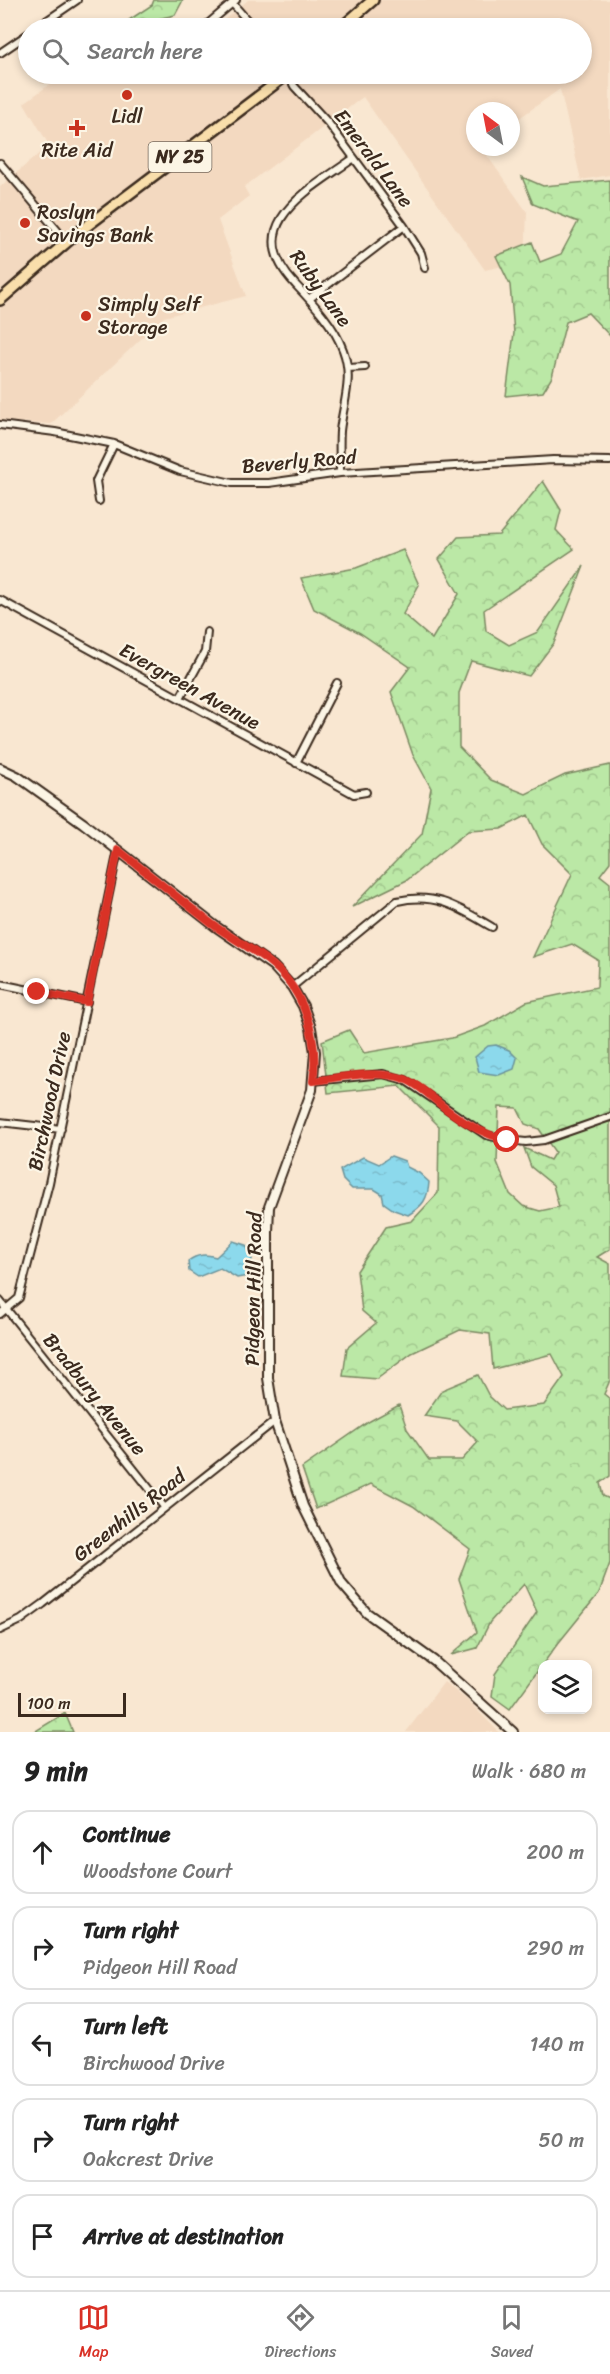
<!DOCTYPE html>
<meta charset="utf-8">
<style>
:root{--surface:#fff;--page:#f2f2f2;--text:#222;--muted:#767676;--line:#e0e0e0;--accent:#d93025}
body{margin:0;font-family:Sriracha,sans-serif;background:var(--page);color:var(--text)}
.controls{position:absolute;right:18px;bottom:18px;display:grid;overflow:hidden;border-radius:12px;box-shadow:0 3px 9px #0003}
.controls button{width:54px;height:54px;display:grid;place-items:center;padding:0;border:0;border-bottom:2px solid var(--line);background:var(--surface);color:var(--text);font:30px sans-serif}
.compass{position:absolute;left:466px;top:102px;width:54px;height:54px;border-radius:50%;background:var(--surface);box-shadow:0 3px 9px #0003;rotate:328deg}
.scale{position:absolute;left:18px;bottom:15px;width:108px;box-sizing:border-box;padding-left:6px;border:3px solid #3b2a1e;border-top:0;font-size:16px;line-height:21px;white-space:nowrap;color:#3b2a1e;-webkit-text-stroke:4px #fcf5e5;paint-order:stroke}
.stop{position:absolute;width:18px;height:18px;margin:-14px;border:4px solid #d93025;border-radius:50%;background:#fff}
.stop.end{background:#d93025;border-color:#fff;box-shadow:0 2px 6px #0008}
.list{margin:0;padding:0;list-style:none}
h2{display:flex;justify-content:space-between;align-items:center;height:78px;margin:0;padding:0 24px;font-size:26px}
h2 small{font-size:20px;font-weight:400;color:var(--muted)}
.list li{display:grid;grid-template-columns:39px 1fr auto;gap:18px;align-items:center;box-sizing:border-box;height:84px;margin:0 12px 12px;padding:0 12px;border:2px solid var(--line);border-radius:18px}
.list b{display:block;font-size:22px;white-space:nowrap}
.list p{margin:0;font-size:20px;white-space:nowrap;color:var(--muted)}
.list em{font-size:20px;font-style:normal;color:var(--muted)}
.icon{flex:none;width:33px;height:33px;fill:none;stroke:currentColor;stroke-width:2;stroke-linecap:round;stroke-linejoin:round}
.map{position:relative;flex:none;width:610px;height:1732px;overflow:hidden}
.search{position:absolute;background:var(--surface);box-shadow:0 3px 9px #0003;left:18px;right:18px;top:18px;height:66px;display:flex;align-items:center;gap:15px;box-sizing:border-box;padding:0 21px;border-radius:33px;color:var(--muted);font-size:22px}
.sheet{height:558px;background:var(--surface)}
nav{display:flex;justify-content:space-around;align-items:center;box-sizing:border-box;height:84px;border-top:2px solid var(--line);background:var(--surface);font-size:16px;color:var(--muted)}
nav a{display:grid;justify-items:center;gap:3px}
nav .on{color:var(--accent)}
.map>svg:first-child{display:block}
</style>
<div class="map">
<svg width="610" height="1732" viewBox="0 0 610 1732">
<defs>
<pattern id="forest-crowns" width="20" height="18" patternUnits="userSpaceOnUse" patternTransform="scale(1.5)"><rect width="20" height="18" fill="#bbe8a6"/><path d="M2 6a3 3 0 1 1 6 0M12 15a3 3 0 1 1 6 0" fill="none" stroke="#a2c78e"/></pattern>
<pattern id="water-ripples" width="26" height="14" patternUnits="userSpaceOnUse" patternTransform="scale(1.5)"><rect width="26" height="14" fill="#8cd9ec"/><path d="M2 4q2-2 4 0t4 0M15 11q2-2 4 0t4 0" fill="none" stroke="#7abaca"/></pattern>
</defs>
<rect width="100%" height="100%" fill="#f9e7d1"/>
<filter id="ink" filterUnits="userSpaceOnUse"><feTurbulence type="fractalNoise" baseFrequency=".0167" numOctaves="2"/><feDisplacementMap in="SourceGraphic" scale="12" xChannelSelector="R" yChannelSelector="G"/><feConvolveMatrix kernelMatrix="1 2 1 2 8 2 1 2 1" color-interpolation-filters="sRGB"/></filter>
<g filter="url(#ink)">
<path fill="#f3d9c0" d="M248,0H610V175L581,180L560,89L511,124V111H475V147H481L527,212L525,261L485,270L363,97L244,187L249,196L218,220L246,296L164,317L51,424L0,421V187L49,145L24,103L64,74H582V28H214Z
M182,20L189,28H126L131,25Z
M444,1682L467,1700L499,1732H406Z"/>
<path fill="url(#forest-crowns)" stroke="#7b8962" stroke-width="1.5" fill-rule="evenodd" d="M154,0H183L175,15L117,28L152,5Z
M522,177L543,186L610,180V336L588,313L566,322L552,377L543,392L506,396L514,333L510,285L496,256L532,242L540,262L561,254L578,222L533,204Z
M543,481L561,510L556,530L574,549L484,610L486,631L509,645L538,632L584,566L554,643L529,676L471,661L459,693V747L491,780L526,794L565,775L610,765V862L600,875L610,883V1249L597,1257L610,1264V1380L604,1394L610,1399V1476L600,1483L603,1496L610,1499V1563L599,1593L556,1646L510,1709L492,1696L495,1674L537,1612L524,1584L490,1622L477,1648L451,1655L477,1632L459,1579L470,1549L413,1506L371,1484L316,1509L302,1468L370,1421L399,1405L407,1429L429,1460H462L478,1442L457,1421L424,1416L442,1390L478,1375L489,1396L504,1410L544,1405L564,1377L552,1354L493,1369L490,1334L460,1330L412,1353L377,1379L343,1376L347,1348L376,1323L362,1311L357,1271L386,1227L412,1221L438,1193L439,1126L399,1086L328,1093L322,1041L349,1030L364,1053L452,1038L485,1026L526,1002L597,987L598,960L572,944L533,957L572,874L542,844L528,815L501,829L468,831L407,880L352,907L422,834L431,788L413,755L391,692L410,667L360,633L314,609L301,578L356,568L403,550L419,585L403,614L432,639L459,594L439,559L458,537L499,535ZM499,1107L517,1108L525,1124L539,1129L555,1152L550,1160L524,1148L531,1167L553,1185L559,1207L540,1211L523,1206L510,1194L497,1162Z
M65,1713L73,1732H34Z"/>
<path fill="url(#water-ripples)" stroke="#6c939a" stroke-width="1.5" d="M496,1045L509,1050L517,1058L514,1069L499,1075L479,1072L475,1057L488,1046Z
M391,1156L405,1161L407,1167L419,1173L429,1182C428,1199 423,1206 408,1215L394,1210L384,1203L382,1194L374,1189H352L343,1180L340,1170L363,1157L379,1164Z
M233,1241L246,1245L252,1259L248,1276L237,1278L220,1268L198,1277L189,1271L188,1261C198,1254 205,1254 216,1257Z"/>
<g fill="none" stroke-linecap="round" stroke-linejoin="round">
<defs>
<path id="minor" d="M232,3L254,28
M36,28L77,0
M203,28L236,0
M0,53L28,34
M288,74L294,86L329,124L404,226L421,253L425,268
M0,163L67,242
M309,299L404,226
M348,368L365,367
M0,425L55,432L114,444L180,471L232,483H269L340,473L553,460L610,461
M340,473C340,459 339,445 340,431C343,403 354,379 343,350C334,325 313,303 295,284C239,224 310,190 354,158
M99,501L96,481L114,444
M0,600L354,794L366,792
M180,698L205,652L207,632
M296,763L337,683
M0,984L87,1002
M292,987L397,901C437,892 459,908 492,927
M313,1081L383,1074L405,1080L486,1135L507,1140L526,1142L544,1140L610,1117
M0,1122L61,1129
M0,1301L164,1507
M0,1314L19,1298L49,1183L118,850
M0,1630L21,1620L43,1604L275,1421"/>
<path id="tertiary" d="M0,768L17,776L83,823L215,926L273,966L292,987L303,1006L311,1028L315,1052L312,1090L269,1207L268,1232V1378L275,1421L303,1506L342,1584L367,1613L434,1661L513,1732"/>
<path id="primary" d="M341,28L373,0
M0,300L75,235L288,74"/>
</defs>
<use href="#minor" stroke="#3b2a1e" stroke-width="10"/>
<use href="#tertiary" stroke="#3b2a1e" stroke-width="12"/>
<use href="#primary" stroke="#3b2a1e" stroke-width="14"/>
<use href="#minor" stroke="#fcf5e5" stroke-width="6"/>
<use href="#tertiary" stroke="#fcf5e5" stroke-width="8"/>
<use href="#primary" stroke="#f9deab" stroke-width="9"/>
</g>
</g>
<g fill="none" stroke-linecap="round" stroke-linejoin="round" filter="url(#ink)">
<path stroke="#d93025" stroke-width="8" d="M37,992L87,1002L118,850C150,875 181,900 212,924C231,938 254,949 273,965C305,992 319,1040 313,1081C342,1077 377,1069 405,1079C422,1086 435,1101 450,1112C467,1125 486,1135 507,1140"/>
</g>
<g fill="#c8321e" stroke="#fcf5e5" stroke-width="2">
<circle cx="127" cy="95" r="6"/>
<path d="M74 119h6v6h6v6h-6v6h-6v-6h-6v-6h6z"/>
<circle cx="25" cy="223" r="6"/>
<circle cx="86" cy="316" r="6"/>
</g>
<g text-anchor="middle" stroke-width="4.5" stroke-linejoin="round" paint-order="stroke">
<rect fill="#fcf5e5" stroke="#75675a" stroke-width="1.5" x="148.5" y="142" width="63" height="30" rx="4.5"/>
<g font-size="18" font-weight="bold" fill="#3b2a1e">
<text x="180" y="163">NY 25</text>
</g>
<g font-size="20" fill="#3b2a1e" stroke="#fcf5e5">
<text x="127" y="123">Lidl</text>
<text x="77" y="157">Rite Aid</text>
<text x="37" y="219" text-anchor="start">Roslyn<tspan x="37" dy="23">Savings Bank</tspan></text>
<text x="98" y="311" text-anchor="start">Simply Self<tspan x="98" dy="23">Storage</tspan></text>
</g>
<g font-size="20" fill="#3b2a1e" stroke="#fcf5e5">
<text transform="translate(374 158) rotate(53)" y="7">Emerald Lane</text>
<text transform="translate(321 288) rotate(54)" y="7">Ruby Lane</text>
<text transform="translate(299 461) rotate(-5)" y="7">Beverly Road</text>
<text transform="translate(190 686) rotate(29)" y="7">Evergreen Avenue</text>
<text transform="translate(49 1101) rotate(-78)" y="7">Birchwood Drive</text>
<text transform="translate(253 1289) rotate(-89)" y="7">Pidgeon Hill Road</text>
<text transform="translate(95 1394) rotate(51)" y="7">Bradbury Avenue</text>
<text transform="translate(129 1515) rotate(-38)" y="7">Greenhills Road</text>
</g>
</g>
</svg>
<div class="controls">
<button><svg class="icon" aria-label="layers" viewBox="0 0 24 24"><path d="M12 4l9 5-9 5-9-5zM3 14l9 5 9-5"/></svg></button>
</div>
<svg class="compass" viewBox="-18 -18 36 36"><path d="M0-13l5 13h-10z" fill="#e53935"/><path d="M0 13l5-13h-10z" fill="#767676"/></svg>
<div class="scale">100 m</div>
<div class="stop" style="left:507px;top:1140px"></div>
<div class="stop end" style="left:37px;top:992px"></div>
<div class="search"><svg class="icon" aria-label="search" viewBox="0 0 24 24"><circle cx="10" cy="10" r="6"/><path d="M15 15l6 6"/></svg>Search here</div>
</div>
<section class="sheet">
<h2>9 min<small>Walk · 680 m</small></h2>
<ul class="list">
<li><svg class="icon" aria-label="ahead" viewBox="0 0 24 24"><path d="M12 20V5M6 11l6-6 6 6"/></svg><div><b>Continue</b><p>Woodstone Court</p></div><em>200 m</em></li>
<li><svg class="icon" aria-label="right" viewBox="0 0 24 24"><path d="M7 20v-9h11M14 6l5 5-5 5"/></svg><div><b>Turn right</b><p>Pidgeon Hill Road</p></div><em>290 m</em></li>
<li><svg class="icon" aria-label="left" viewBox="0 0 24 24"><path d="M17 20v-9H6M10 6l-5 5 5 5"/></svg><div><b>Turn left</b><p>Birchwood Drive</p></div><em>140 m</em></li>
<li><svg class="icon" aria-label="right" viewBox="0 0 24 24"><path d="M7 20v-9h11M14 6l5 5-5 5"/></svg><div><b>Turn right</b><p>Oakcrest Drive</p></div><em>50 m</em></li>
<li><svg class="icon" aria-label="arrive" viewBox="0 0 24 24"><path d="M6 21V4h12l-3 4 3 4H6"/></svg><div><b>Arrive at destination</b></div></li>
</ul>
</section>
<nav>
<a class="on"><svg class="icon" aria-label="map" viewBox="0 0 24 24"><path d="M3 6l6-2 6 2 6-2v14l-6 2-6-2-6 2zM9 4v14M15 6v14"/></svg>Map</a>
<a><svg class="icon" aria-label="directions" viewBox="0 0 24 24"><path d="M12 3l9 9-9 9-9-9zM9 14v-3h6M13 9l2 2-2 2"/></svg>Directions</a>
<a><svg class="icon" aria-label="saved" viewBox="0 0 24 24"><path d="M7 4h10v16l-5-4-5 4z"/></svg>Saved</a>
</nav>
